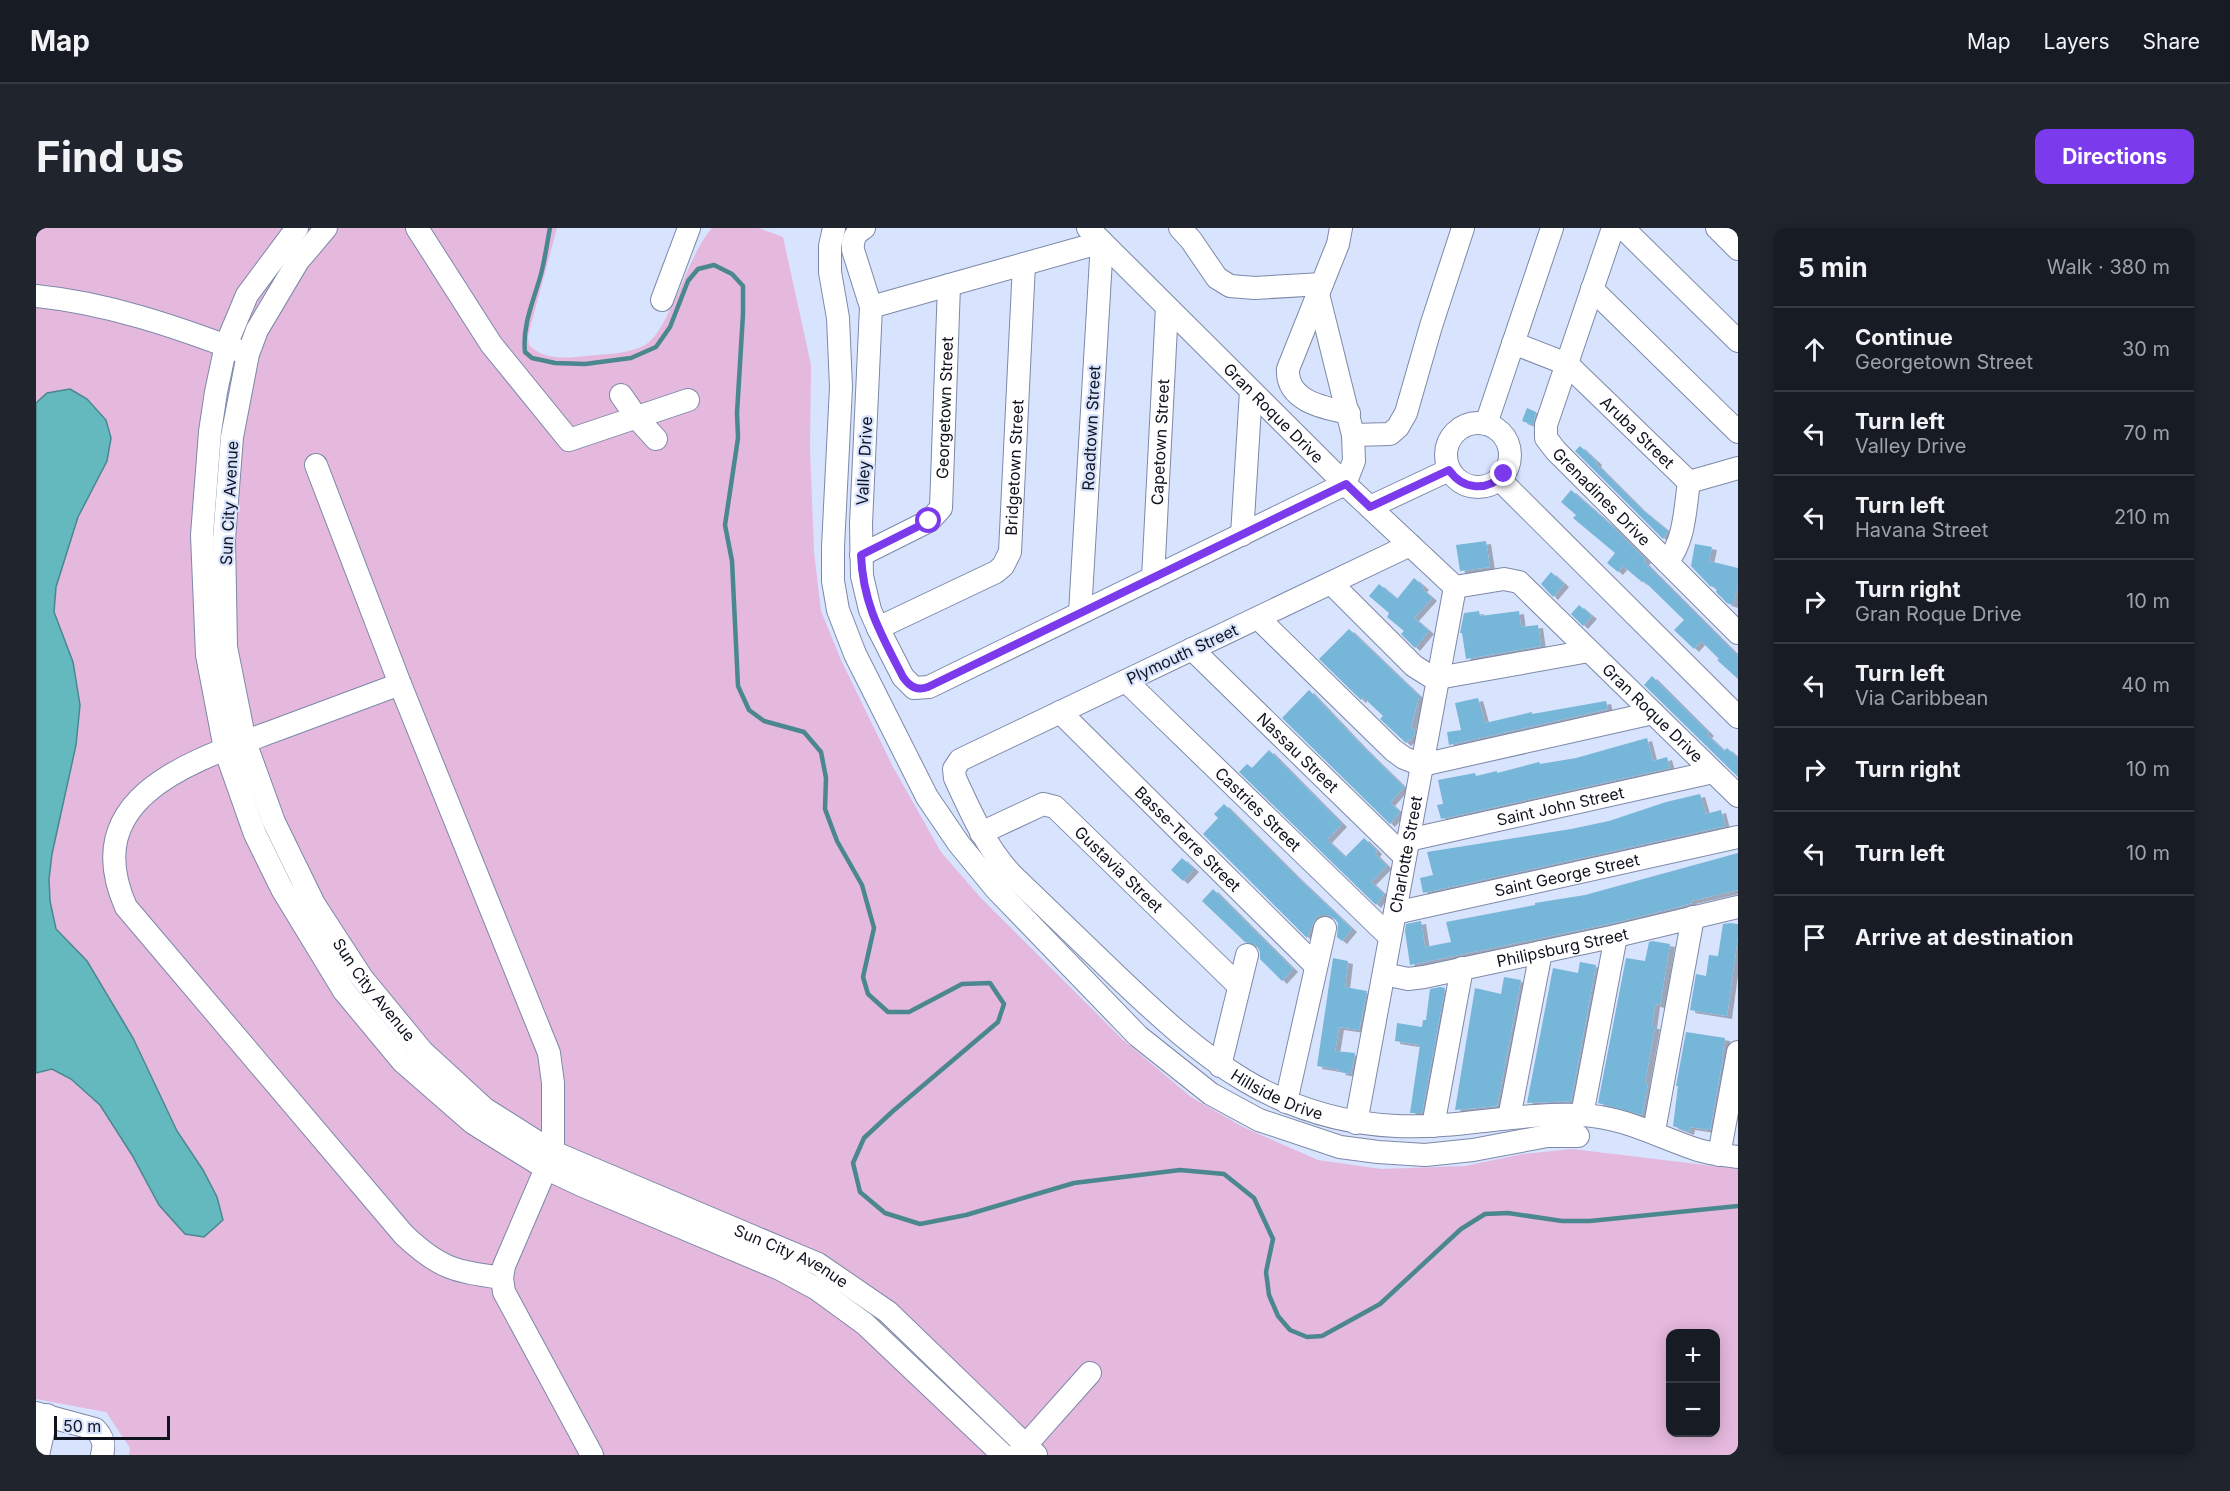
<!DOCTYPE html>
<meta charset="utf-8">
<style>
:root{--surface:#171b24;--page:#20242c;--text:#f1f3f6;--muted:#9ea1a6;--line:#363941;--accent:#7c3aed}
body{margin:0;font-family:Inter,sans-serif;background:var(--page);color:var(--text)}
.controls{position:absolute;right:18px;bottom:18px;display:grid;overflow:hidden;border-radius:12px;box-shadow:0 3px 15px #0003}
.controls button{width:54px;height:54px;display:grid;place-items:center;padding:0;border:0;border-bottom:2px solid var(--line);background:var(--surface);color:var(--text);font:30px sans-serif}
.scale{position:absolute;left:18px;bottom:15px;width:116px;box-sizing:border-box;padding-left:6px;border:3px solid #0f131e;border-top:0;font-size:16px;line-height:21px;white-space:nowrap;color:#0f131e;-webkit-text-stroke:4px #d8e3fe;paint-order:stroke}
.stop{position:absolute;width:18px;height:18px;margin:-14px;border:4px solid #7c3aed;border-radius:50%;background:#fff}
.stop.end{background:#7c3aed;border-color:#fff;box-shadow:0 2px 6px #0008}
.list{margin:0;padding:0;list-style:none}
h2{display:flex;justify-content:space-between;align-items:center;height:78px;margin:0;padding:0 24px;font-size:26px}
h2 small{font-size:20px;font-weight:400;color:var(--muted)}
.list li{display:grid;grid-template-columns:39px 1fr auto;gap:18px;align-items:center;box-sizing:border-box;height:84px;padding:0 24px;border-top:2px solid var(--line)}
.list b{display:block;font-size:22px;white-space:nowrap}
.list p{margin:0;font-size:20px;white-space:nowrap;color:var(--muted)}
.list em{font-size:20px;font-style:normal;color:var(--muted)}
.icon{flex:none;width:33px;height:33px;fill:none;stroke:currentColor;stroke-width:2;stroke-linecap:round;stroke-linejoin:round}
.map{position:relative;flex:none;width:1702px;height:1227px;overflow:hidden;border-radius:12px}
header{display:flex;align-items:center;gap:36px;box-sizing:border-box;height:84px;padding:0 30px;background:var(--surface);border-bottom:2px solid var(--line)}
header strong{font-size:28px}
nav{display:flex;gap:33px;margin-inline-start:auto;font-size:21px}
.intro{display:flex;align-items:center;justify-content:space-between;box-sizing:border-box;height:144px;padding:0 36px}
h1{margin:0;font-size:42px}
.button{padding:15px 27px;border-radius:12px;background:var(--accent);color:#fff;font-size:21px;font-weight:700}
main{display:flex;gap:36px;padding:0 36px}
aside{flex:1;background:var(--surface);border-radius:12px;box-shadow:0 3px 15px #0003}
.map>svg:first-child{display:block}
</style>
<header>
<strong>Map</strong>
<nav><a>Map</a><a>Layers</a><a>Share</a></nav>
</header>
<div class="intro"><h1>Find us</h1><a class="button">Directions</a></div>
<main>
<div class="map">
<svg width="1702" height="1227" viewBox="0 0 1702 1227">
<defs>
<filter id="shadow"><feDropShadow dx="5" dy="3" stdDeviation="0" flood-color="#0004"/></filter>
</defs>
<rect width="100%" height="100%" fill="#d8e3fe"/>
<path fill="#e5b8dd" fill-rule="evenodd" d="M0,0H521L492,108L493,117C509,133 530,130 550,128C569,126 593,126 609,117C634,102 652,26 676,0H723L747,9L775,137L774,220L778,324L785,383L805,432L857,539L905,624L944,669L1086,811L1155,869L1207,899L1282,932L1345,941L1429,938L1487,926L1536,921L1702,941V1227H93L94,1220L70,1184L0,1171ZM1634,1106H1680V1204H1634Z"/>
<path fill="#64b9bf" stroke="#4a878f" stroke-width="1.5" d="M34,161L51,171L70,192L75,210L71,233L42,289L20,359L18,384L37,434L44,477L40,517L16,626L13,651L14,673L20,701L51,733L97,810L141,903L167,942L181,969L187,992L168,1009L149,1006L123,977L96,927L64,877L35,851L16,841L0,845V175L11,165Z"/>
<g fill="none" stroke-linecap="round" stroke-linejoin="round">
<path stroke="#4a878f" stroke-width="4.5" d="M514,0C511,15 509,31 505,46C498,72 486,97 489,124L496,130L519,135L549,136L595,130L620,119L634,99L652,53L662,41L678,37L696,46L707,58V86L701,185L702,210L689,297L696,333L702,458L713,482L728,493L768,504L785,524L790,550L789,581L801,613L826,657L838,700L827,749L832,766L852,784H873L926,756L954,755L968,776L962,794L857,883L828,910L817,935L824,964L849,985L884,996L930,987L1038,955L1144,942L1188,946L1218,970L1237,1011L1230,1044L1233,1067L1242,1088L1254,1102L1271,1109L1286,1108L1344,1076L1425,1001L1449,986L1472,985L1526,993H1554L1702,978"/>
</g>
<path fill="#76b6d9" filter="url(#shadow)" d="M1491,180L1500,184L1497,197L1486,193Z
M1544,218L1561,234L1560,236L1604,280L1632,303L1627,311L1539,223Z
M1535,262L1576,298L1610,332L1608,334L1702,428V451L1681,432L1683,431L1665,413L1658,421L1638,402L1648,392L1608,353L1606,354L1587,338L1582,344L1571,335L1579,325L1537,290L1540,287L1525,274Z
M1450,313L1454,339L1424,343L1420,317Z
M1659,316L1676,319L1673,333L1702,340V357L1697,377L1691,375L1680,364L1681,360L1674,358L1655,338Z
M1515,344L1528,356L1517,369L1505,356Z
M1378,350L1388,359L1386,361L1396,370L1378,390L1393,403L1379,420L1365,406L1368,403L1351,389L1353,385L1333,368L1343,356L1361,371Z
M1543,377L1556,388L1547,398L1535,386Z
M1443,383L1444,388L1483,383L1485,399L1502,397L1505,418L1430,431L1426,405H1424L1428,385Z
M1313,401L1383,468L1375,500L1379,503L1378,508L1370,515L1344,491L1347,488L1327,469L1325,472L1283,431Z
M1616,448L1673,505L1671,507L1688,523L1691,520L1702,530V549L1608,457Z
M1273,462L1326,518L1368,559L1354,575L1364,584L1354,596L1246,490Z
M1442,470L1449,495L1496,484V486L1570,473L1572,481L1413,517L1411,504L1425,502L1419,475Z
M1611,510L1617,533L1631,529L1634,540L1405,591L1401,577L1407,576L1402,552L1439,545L1440,548L1461,543V545L1503,534L1504,536L1540,530Z
M1233,522L1306,596L1291,612L1309,629L1328,610L1341,623L1339,626L1351,638L1335,654L1348,666L1340,677L1203,544L1211,536L1216,540Z
M1664,566L1670,586L1685,582L1689,598L1387,665L1384,650L1397,647L1391,624L1535,601L1573,593L1630,574Z
M1188,576L1258,646L1316,701L1306,713L1301,709L1302,695L1298,690L1291,687H1284L1279,691L1271,710L1167,606L1182,590L1178,586Z
M1702,625V662L1655,673L1656,675L1638,680L1577,695L1374,737L1369,703L1370,696L1385,693L1389,719L1415,714L1410,694L1499,677V675L1549,667Z
M1146,630L1158,641L1147,653L1135,642Z
M1177,661L1257,741L1246,753L1224,731V724L1221,718L1209,714L1166,673Z
M1694,695L1702,696V708L1691,788L1654,782L1660,746L1670,748L1673,727L1682,728L1687,696Z
M1616,713L1634,716L1624,777L1619,776L1616,798H1619L1609,855H1612L1606,887L1562,875L1590,730L1609,733L1613,714Z
M1297,730L1312,733L1309,759L1331,763L1323,802L1303,799L1299,823L1319,825L1315,846L1304,844L1305,842L1281,838Z
M1544,734L1560,737L1535,873L1491,875L1517,740L1542,745Z
M1468,749L1485,752L1461,878L1419,882L1439,760L1465,766Z
M1404,759L1409,760L1386,885H1374L1384,817L1359,813L1361,795L1386,799L1387,792H1390L1394,761Z
M1650,804L1689,810L1686,829H1687L1674,902L1654,899L1653,904L1637,898L1642,858H1640Z"/>
<g fill="none" stroke-linecap="round" stroke-linejoin="round">
<defs>
<g id="minor">
<path d="M261,0L211,67L190,117L180,164L174,204L166,307L171,427L189,521L219,606L246,661L308,763L367,834L437,895L511,941L545,957L744,1041L781,1061L829,1096L967,1227"/>
<path id="s1" d="M290,0L262,33L221,102L212,126L196,209L188,311L190,419L209,514L238,594L278,676L326,750L386,823L449,881L517,924L782,1036L852,1084L1000,1227"/>
<path d="M381,0L455,116L533,212L652,172"/>
<path d="M798,0L794,18V44L802,90L805,159L797,319V353L802,382L819,426L891,569L923,616L960,661L1102,808L1175,866L1223,892L1304,919L1342,924L1389,927L1437,922L1511,908H1542"/>
<path d="M828,0C819,5 816,12 817,22L835,79L825,296L826,348L834,382L842,400L867,449L878,460L893,459L1309,256L1318,233L1317,207L1282,66"/>
<path id="s2" d="M1052,0L1309,256L1419,359"/>
<path d="M1144,0L1155,12L1181,50L1194,58L1219,60L1286,56"/>
<path d="M1305,0L1302,16L1252,141C1250,173 1288,180 1313,185"/>
<path id="s3" d="M1577,0L1510,197V210L1520,223L1702,405"/>
<path d="M1587,0L1702,113"/>
<path d="M1681,0L1702,21"/>
<path d="M1556,61L1702,204"/>
<path d="M0,68C70,75 138,98 204,123"/>
<path d="M626,72L653,0"/>
<path d="M835,79L1066,14L1044,385"/>
<path id="s4" d="M1477,115L1531,136L1653,254"/>
<path d="M585,167L601,190L620,211"/>
<circle cx="1442" cy="227" r="32"/>
<path d="M1450,196L1516,0"/>
<path d="M1317,207L1354,206L1362,199L1370,185L1395,98L1427,0"/>
<path d="M280,237L364,456L513,825L517,855V924L468,1038L466,1050L468,1064L556,1227"/>
<path d="M1463,251L1702,489"/>
<path d="M1653,254L1702,240"/>
<path d="M1334,279L1413,242"/>
<path d="M1206,307L1215,163"/>
<path id="s5" d="M1374,317L924,532L918,541L919,550C935,585 950,619 976,647C1012,682 1048,716 1084,751C1167,830 1239,892 1360,898C1422,901 1483,884 1545,887C1589,889 1622,909 1662,922C1675,926 1689,927 1702,929"/>
<path id="s6" d="M825,327L893,293L905,280L913,57"/>
<path d="M1631,334C1649,313 1649,280 1653,254"/>
<path id="s7" d="M1117,350L1131,79"/>
<path d="M1295,355L1378,438L1394,448L1402,450L1553,423"/>
<path id="s8" d="M1419,359L1468,351L1483,354L1702,568"/>
<path d="M1222,390L1357,522L1368,530L1386,537L1617,485"/>
<path id="s9" d="M842,400L960,344L967,338L974,324L988,36"/>
<path id="s10" d="M1156,421L1369,629"/>
<path id="s11" d="M1090,453L1354,709"/>
<path d="M364,456C321,472 278,488 235,504C156,533 41,569 90,679L368,1007C404,1041 418,1043 466,1050"/>
<path id="s12" d="M1024,484L1280,738"/>
<path id="s13" d="M945,605L1007,576L1019,579L1203,758"/>
<path id="s14" d="M1372,612L1677,544"/>
<path id="s15" d="M1359,685L1702,609"/>
<path id="s16" d="M1348,746L1372,751L1388,749L1580,708L1702,679"/>
<path d="M1184,838L1211,727"/>
<path d="M1250,874L1289,700"/>
<path d="M1546,887L1580,708"/>
<path d="M1473,890L1505,724"/>
<path id="s17" d="M1320,895L1419,359"/>
<path d="M1397,898L1426,740"/>
<path d="M1618,903L1657,689"/>
<path d="M1683,927L1702,824"/>
<path d="M0,1185L59,1201C67,1209 69,1216 66,1227"/>
<path d="M2,1227L11,1187"/>
<path d="M981,1227L1054,1145"/>
</g>
</defs>
<use href="#minor" stroke="#7c89a8" stroke-width="24"/>
<use href="#minor" stroke="#fff" stroke-width="22"/>
</g>
<g fill="none" stroke-linecap="round" stroke-linejoin="round">
<path stroke="#7c3aed" stroke-width="8" d="M893,293L825,327C827,376 845,406 867,449C874,459 881,463 892,459L1310,256L1334,279L1413,242C1427,262 1451,264 1468,246"/>
</g>
<g text-anchor="middle" stroke-width="4.5" stroke-linejoin="round" paint-order="stroke">
<g font-size="16" fill="#0f131e" stroke="#d8e3fe">
<text dy="6" stroke="none"><textPath href="#s6" startOffset="194">Georgetown Street</textPath></text>
<text dy="6" stroke="none"><textPath href="#s2" startOffset="262">Gran Roque Drive</textPath></text>
<text transform="translate(1055 200) rotate(-87)" y="6">Roadtown Street</text>
<text dy="6" stroke="none"><textPath href="#s4" startOffset="156">Aruba Street</textPath></text>
<text dy="6" stroke="none"><textPath href="#s7" startOffset="136">Capetown Street</textPath></text>
<text transform="translate(828 233) rotate(-87)" y="6">Valley Drive</text>
<text dy="6" stroke="none"><textPath href="#s9" startOffset="240">Bridgetown Street</textPath></text>
<text dy="6" stroke="none"><textPath href="#s3" startOffset="302">Grenadines Drive</textPath></text>
<text transform="translate(193 275) rotate(-87)" y="6">Sun City Avenue</text>
<text transform="translate(1146 426) rotate(-25)" y="6">Plymouth Street</text>
<text dy="6" stroke="none"><textPath href="#s8" startOffset="252">Gran Roque Drive</textPath></text>
<text dy="6" stroke="none"><textPath href="#s10" startOffset="148">Nassau Street</textPath></text>
<text dy="6" stroke="none"><textPath href="#s14" startOffset="156">Saint John Street</textPath></text>
<text dy="6" stroke="none"><textPath href="#s11" startOffset="184">Castries Street</textPath></text>
<text dy="6" stroke="none"><textPath href="#s12" startOffset="180">Basse-Terre Street</textPath></text>
<text dy="6" stroke="none"><textPath href="#s17" startOffset="273">Charlotte Street</textPath></text>
<text dy="6" stroke="none"><textPath href="#s13" startOffset="170">Gustavia Street</textPath></text>
<text dy="6" stroke="none"><textPath href="#s15" startOffset="176">Saint George Street</textPath></text>
<text dy="6" stroke="none"><textPath href="#s16" startOffset="182">Philipsburg Street</textPath></text>
<text dy="6" stroke="none"><textPath href="#s1" startOffset="822">Sun City Avenue</textPath></text>
<text dy="6" stroke="none"><textPath href="#s5" startOffset="978">Hillside Drive</textPath></text>
<text dy="6" stroke="none"><textPath href="#s1" startOffset="1326">Sun City Avenue</textPath></text>
</g>
</g>
</svg>
<div class="controls">
<button>+</button>
<button>−</button>
</div>
<div class="scale">50 m</div>
<div class="stop" style="left:893px;top:293px"></div>
<div class="stop end" style="left:1468px;top:246px"></div>
</div>
<aside>
<h2>5 min<small>Walk · 380 m</small></h2>
<ul class="list">
<li><svg class="icon" aria-label="ahead" viewBox="0 0 24 24"><path d="M12 20V5M6 11l6-6 6 6"/></svg><div><b>Continue</b><p>Georgetown Street</p></div><em>30 m</em></li>
<li><svg class="icon" aria-label="left" viewBox="0 0 24 24"><path d="M17 20v-9H6M10 6l-5 5 5 5"/></svg><div><b>Turn left</b><p>Valley Drive</p></div><em>70 m</em></li>
<li><svg class="icon" aria-label="left" viewBox="0 0 24 24"><path d="M17 20v-9H6M10 6l-5 5 5 5"/></svg><div><b>Turn left</b><p>Havana Street</p></div><em>210 m</em></li>
<li><svg class="icon" aria-label="right" viewBox="0 0 24 24"><path d="M7 20v-9h11M14 6l5 5-5 5"/></svg><div><b>Turn right</b><p>Gran Roque Drive</p></div><em>10 m</em></li>
<li><svg class="icon" aria-label="left" viewBox="0 0 24 24"><path d="M17 20v-9H6M10 6l-5 5 5 5"/></svg><div><b>Turn left</b><p>Via Caribbean</p></div><em>40 m</em></li>
<li><svg class="icon" aria-label="right" viewBox="0 0 24 24"><path d="M7 20v-9h11M14 6l5 5-5 5"/></svg><div><b>Turn right</b></div><em>10 m</em></li>
<li><svg class="icon" aria-label="left" viewBox="0 0 24 24"><path d="M17 20v-9H6M10 6l-5 5 5 5"/></svg><div><b>Turn left</b></div><em>10 m</em></li>
<li><svg class="icon" aria-label="arrive" viewBox="0 0 24 24"><path d="M6 21V4h12l-3 4 3 4H6"/></svg><div><b>Arrive at destination</b></div></li>
</ul>
</aside>
</main>
